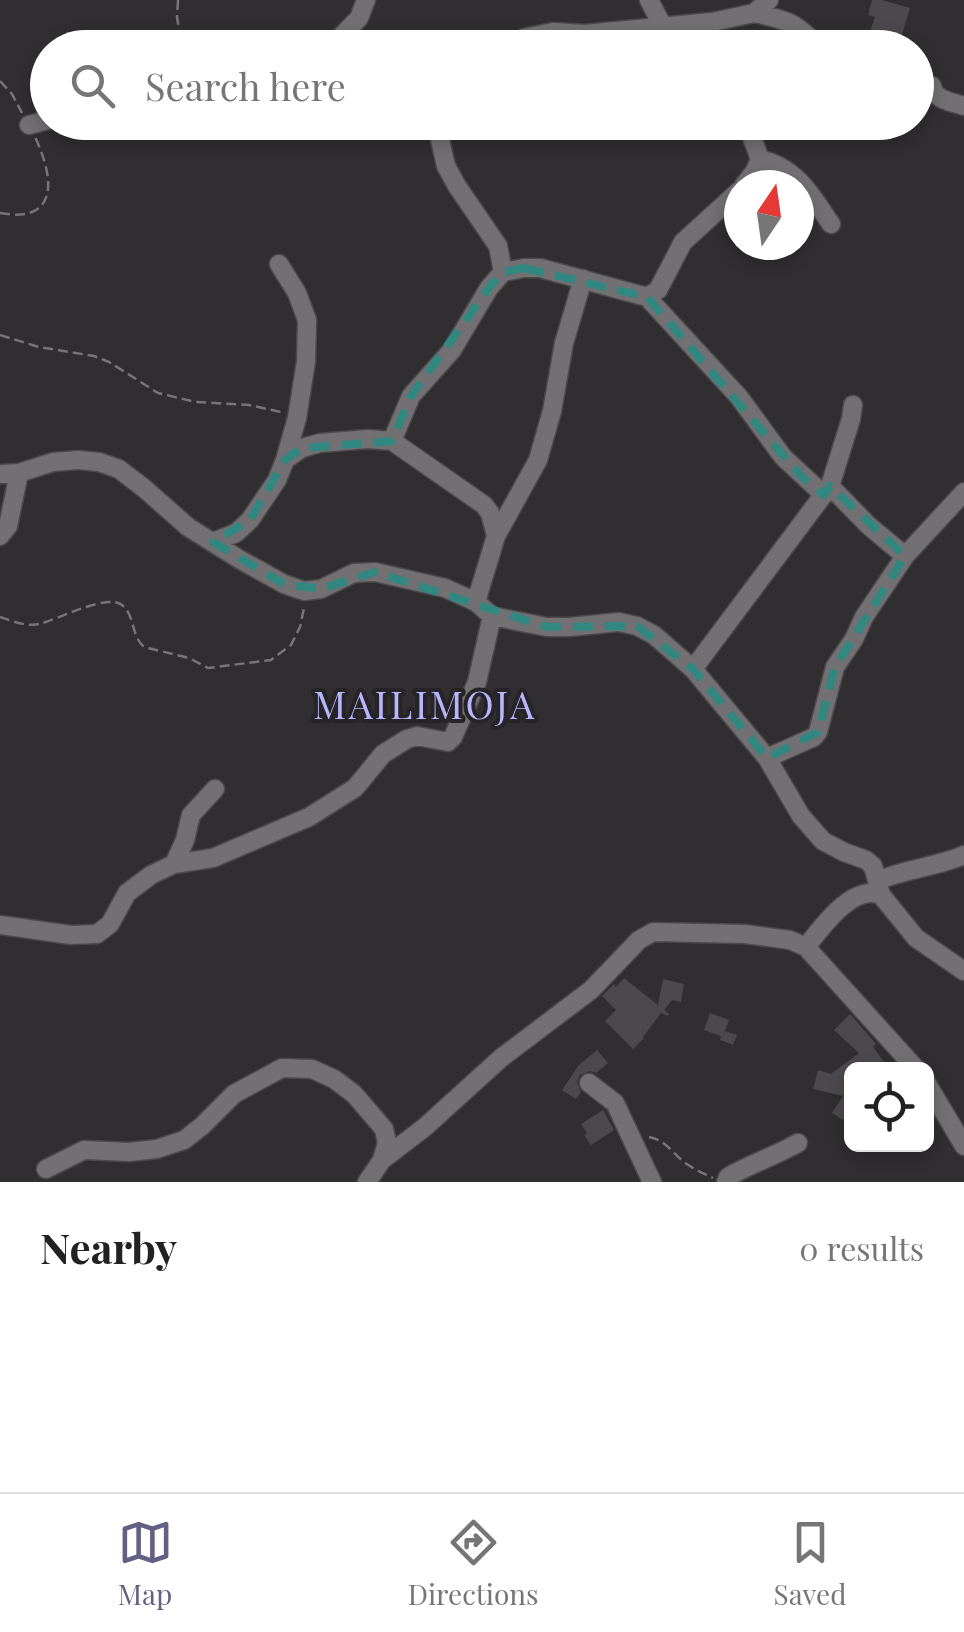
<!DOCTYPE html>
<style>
:root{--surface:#fff;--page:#f2f2f2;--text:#222;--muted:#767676;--line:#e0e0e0;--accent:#626183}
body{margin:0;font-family:"Playfair Display",serif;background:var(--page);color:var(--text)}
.controls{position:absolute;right:30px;bottom:30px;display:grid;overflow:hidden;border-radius:15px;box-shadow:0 5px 15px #0003}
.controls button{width:90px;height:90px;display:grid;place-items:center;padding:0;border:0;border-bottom:2px solid var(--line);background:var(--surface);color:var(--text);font:50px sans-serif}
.compass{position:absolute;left:724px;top:170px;width:90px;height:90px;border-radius:50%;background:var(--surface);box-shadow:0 5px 15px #0003;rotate:13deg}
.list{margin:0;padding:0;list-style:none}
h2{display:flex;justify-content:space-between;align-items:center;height:130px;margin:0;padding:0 40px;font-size:42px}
h2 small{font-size:32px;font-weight:400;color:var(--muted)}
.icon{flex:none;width:55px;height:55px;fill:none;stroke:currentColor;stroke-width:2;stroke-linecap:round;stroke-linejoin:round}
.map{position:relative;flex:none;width:964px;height:1182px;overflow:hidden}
.search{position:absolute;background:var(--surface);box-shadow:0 5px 15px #0003;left:30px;right:30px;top:30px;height:110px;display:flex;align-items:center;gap:25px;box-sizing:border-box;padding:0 35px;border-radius:55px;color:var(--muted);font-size:38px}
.sheet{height:310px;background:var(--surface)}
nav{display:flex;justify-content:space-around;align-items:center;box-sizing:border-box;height:140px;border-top:2px solid var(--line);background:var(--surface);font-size:28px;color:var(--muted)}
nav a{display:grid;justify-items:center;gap:5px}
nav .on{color:var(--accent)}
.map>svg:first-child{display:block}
</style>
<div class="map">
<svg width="964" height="1182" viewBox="0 0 964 1182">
<rect width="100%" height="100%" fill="#302e31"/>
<path fill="#4b494d" d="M872,0H882L910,8L899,44L869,34L875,17L868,15Z
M624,978L658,1005L663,979L684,984L681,1002L672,1000L664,1010L669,1014L668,1016L661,1013L643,1037L644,1038L633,1049L605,1021L616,1010L602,996L614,984L616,987Z
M710,1013L729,1020L725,1031L737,1035L733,1045L720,1040L721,1036L704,1030Z
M850,1014L876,1044L873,1047L890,1070H852V1106L843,1120L832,1113L843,1096L813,1089L818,1070L831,1074L859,1053L834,1030Z
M597,1050L608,1063L596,1073L590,1071L580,1075L577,1082L581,1092L576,1099L562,1090L579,1065Z
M603,1110L614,1130L591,1145L584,1135L587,1133L581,1124Z"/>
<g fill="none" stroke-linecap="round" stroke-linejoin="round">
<defs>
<path id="minor" d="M649,0L663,27
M754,13C788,20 795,22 820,48
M674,26L676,39L681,48
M346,33L367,48
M330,48L359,18L366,0
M510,48L524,38L553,32L584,34L712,22L754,13L769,0
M932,86C934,100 952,102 964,106
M436,122L446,166L457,186L498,246L503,272
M29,125L48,120
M760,159C797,168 811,195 831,224
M744,185L755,171L760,159L746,122
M647,297L739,397L783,457L824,495
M392,441L411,396L452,350L489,288L503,272L524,268H540L647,297L658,290L683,242L739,191
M285,460L302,448L320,443L368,439L392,441L484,505L490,513L496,536L476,602
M0,474L19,473L53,462L78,460L99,462L119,469L145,489L188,527L239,559L284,584L304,591L321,589L354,573L375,572L445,588L476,602L492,616L547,627H569L619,622L637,626L654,635L693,669L767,758L801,816L823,841L844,852L866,860L873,866L881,895
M830,486L868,525L905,556
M0,536L8,526L19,473
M496,536L538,460L552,411L564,343L583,279
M213,542L236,533L250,520L277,480L285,460L297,418L306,361L307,320L297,293L279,264
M693,669L830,486L851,419L853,405
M767,758L814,737L818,732L835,667L854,639L864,617L905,556L964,492
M174,864L185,840L191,815L215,789
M877,881C905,869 936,867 964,855
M0,925L71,935L97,934L110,924L127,893L151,875L174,864L213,858L309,817L355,788L383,754L407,739L417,736L448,742L453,737L477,682L492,616
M806,947C822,927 853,883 881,895L916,938L964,971
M926,1082L964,1146
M589,1083L615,1103L652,1182
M46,1169L84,1150L129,1152L157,1149L184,1140L202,1126L234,1094L282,1068L312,1069L334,1079L354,1094L384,1129L387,1143L382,1160
M367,1182L382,1160L425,1127L501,1058L591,990L639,940L653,932L745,934L790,940L806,947L917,1070
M726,1182L728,1177C750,1164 775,1156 798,1143"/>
</defs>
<use href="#minor" stroke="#4b494c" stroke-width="21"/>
<path stroke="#777578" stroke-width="2.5" stroke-dasharray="10 5" stroke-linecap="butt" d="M178,0L177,17L182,48
M0,81L12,94L22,113
M0,213C60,224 54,177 35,137
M0,335L39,347L94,356L109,362L158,393L196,402L249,405L281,412
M0,617C12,621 26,627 39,624C57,620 107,593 122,605C135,615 131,636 144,647L189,658L208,668L271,660L291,645L300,627L304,608
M649,1137C669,1141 674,1157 690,1166C697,1171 705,1174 713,1178"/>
<use href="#minor" stroke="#737074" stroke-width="18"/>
</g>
<path fill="none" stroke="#308881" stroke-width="8" stroke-dasharray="20 12" stroke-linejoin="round" d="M524,268L647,297L802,477L824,495L830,486L905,556L835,667L818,732L767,758L693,669L637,626L547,627L375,572L321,589L284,584L213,542L250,520L285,460L302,448L392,441L411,396L489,288L503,272Z"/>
<g text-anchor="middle" stroke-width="8" stroke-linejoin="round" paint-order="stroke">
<g font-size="38" letter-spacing="2.5" fill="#b8b7fe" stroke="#262427">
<text x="425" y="719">MAILIMOJA</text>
</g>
</g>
</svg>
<div class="controls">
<button><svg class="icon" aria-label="locate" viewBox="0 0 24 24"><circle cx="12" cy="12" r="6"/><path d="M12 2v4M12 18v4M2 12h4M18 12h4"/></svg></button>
</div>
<svg class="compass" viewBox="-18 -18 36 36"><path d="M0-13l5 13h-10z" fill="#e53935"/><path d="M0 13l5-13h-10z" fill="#767676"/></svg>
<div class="search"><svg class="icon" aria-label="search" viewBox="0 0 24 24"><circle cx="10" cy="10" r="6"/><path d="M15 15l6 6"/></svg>Search here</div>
</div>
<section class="sheet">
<h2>Nearby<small>0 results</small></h2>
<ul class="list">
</ul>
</section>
<nav>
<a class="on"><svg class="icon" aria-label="map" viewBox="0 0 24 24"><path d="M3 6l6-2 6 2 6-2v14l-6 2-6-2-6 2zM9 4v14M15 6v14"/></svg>Map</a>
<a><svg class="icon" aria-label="directions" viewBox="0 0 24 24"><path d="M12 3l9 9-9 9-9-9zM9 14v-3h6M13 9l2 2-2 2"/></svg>Directions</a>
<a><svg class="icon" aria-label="saved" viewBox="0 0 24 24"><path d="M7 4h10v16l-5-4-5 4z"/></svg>Saved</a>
</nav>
